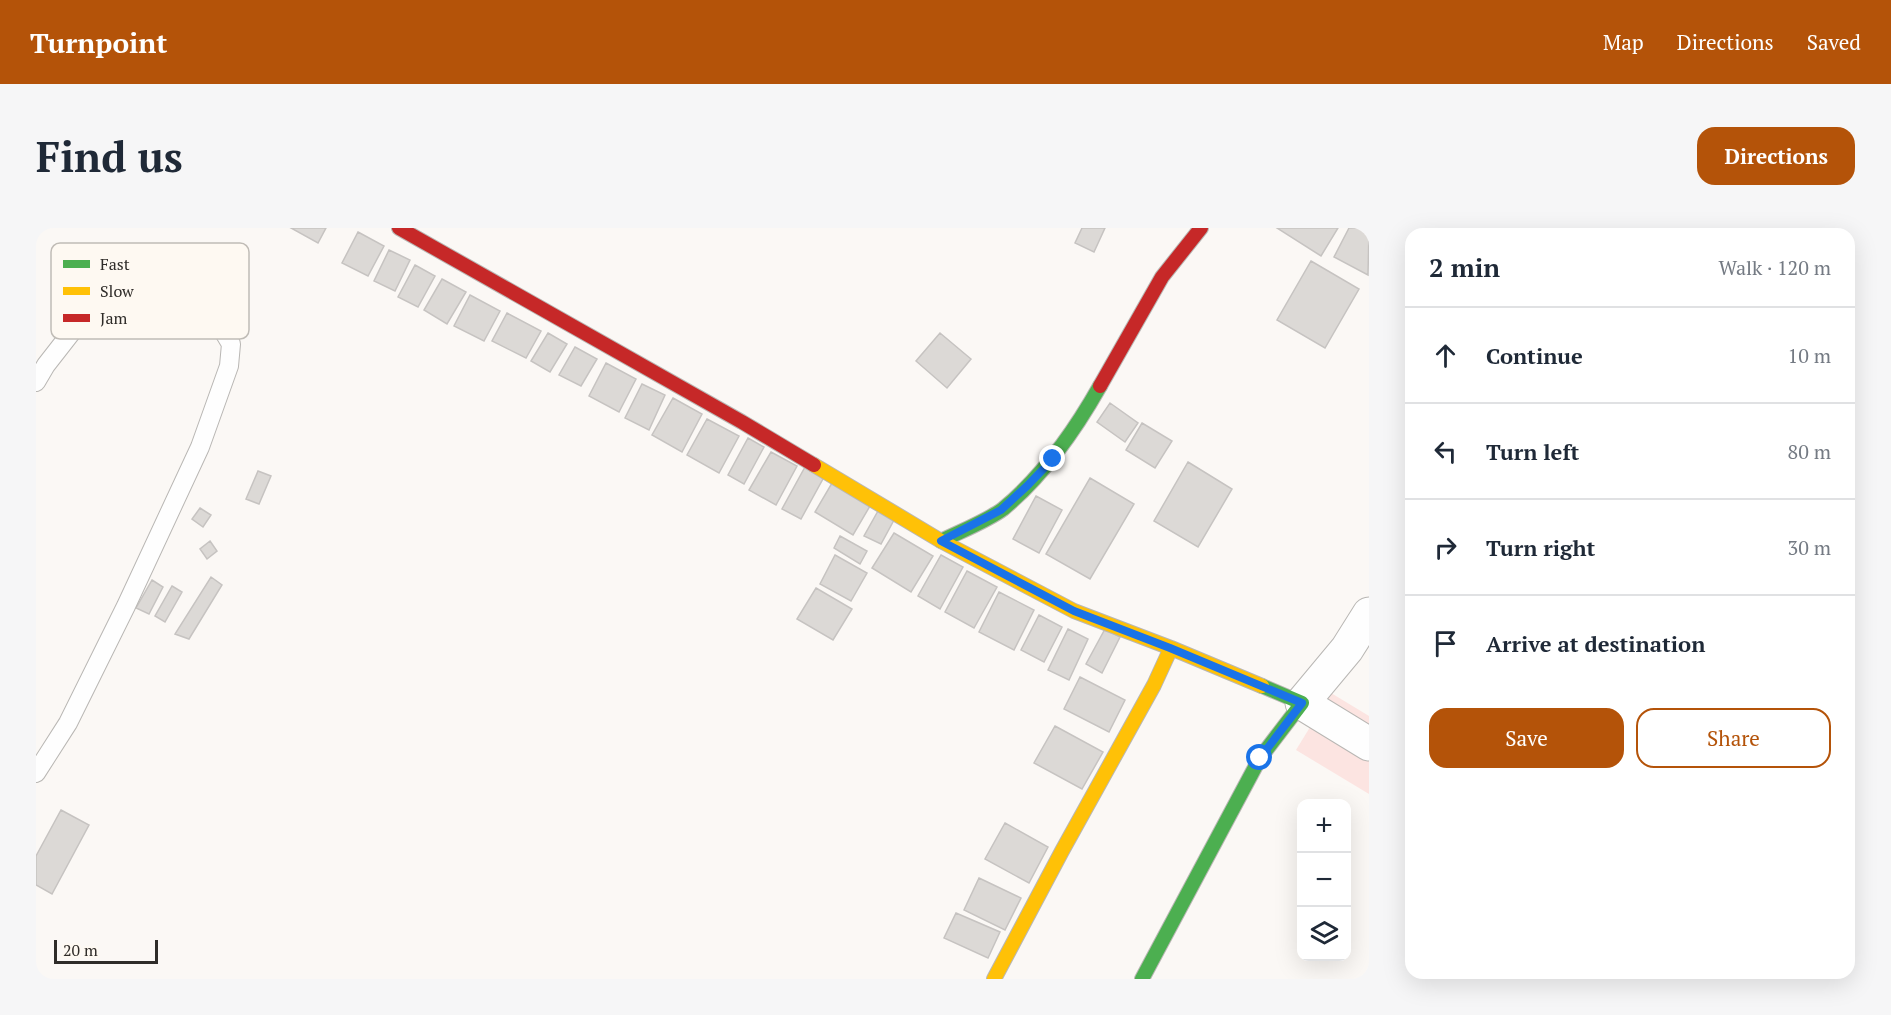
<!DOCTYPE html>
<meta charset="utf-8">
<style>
:root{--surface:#fff;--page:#f6f6f7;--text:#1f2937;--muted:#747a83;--line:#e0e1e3;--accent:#b45309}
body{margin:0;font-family:"PT Serif",serif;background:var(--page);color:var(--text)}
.controls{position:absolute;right:18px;bottom:18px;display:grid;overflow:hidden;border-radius:12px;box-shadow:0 6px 24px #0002}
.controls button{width:54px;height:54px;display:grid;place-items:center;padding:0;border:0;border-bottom:2px solid var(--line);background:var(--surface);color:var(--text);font:30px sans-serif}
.scale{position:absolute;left:18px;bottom:15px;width:104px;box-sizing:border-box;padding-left:6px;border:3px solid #2f2c29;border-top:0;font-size:16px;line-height:21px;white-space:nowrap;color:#2f2c29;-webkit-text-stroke:4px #fef9f2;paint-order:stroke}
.stop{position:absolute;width:18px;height:18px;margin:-14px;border:4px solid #1a73e8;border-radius:50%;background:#fff}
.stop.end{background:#1a73e8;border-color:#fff;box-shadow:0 2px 6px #0008}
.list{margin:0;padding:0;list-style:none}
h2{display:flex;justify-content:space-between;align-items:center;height:78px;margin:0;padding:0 24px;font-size:26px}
h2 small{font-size:20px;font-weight:400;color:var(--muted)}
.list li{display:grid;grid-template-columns:39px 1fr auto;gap:18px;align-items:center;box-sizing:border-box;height:96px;padding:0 24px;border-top:2px solid var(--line)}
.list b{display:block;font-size:22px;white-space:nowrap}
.list em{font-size:20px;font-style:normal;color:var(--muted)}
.actions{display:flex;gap:12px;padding:18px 24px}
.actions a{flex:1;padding:14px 0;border:2px solid var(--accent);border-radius:18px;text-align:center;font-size:21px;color:var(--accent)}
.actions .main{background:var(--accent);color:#fff}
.icon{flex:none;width:33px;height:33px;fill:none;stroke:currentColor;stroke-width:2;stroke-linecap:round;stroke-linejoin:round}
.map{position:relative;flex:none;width:1333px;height:751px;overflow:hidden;border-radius:18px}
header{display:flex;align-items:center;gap:36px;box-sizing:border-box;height:84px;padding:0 30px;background:var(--accent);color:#fff}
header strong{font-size:28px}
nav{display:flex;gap:33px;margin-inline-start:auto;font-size:21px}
.intro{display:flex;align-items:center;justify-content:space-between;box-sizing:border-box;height:144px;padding:0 36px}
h1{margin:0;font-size:42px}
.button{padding:15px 27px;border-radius:18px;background:var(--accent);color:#fff;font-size:21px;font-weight:700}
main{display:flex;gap:36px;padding:0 36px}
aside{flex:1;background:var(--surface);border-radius:18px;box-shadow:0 6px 24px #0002}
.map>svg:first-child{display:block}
</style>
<header>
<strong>Turnpoint</strong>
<nav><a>Map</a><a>Directions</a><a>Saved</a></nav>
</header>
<div class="intro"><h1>Find us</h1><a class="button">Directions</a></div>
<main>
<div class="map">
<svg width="1333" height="751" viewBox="0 0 1333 751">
<rect width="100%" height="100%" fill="#fbf8f5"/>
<path fill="#fce4e1" d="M1295,465L1333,488V566L1260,522Z"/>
<path fill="#dcd9d6" stroke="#c6c3c1" stroke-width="1.5" d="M255,0H290L282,15Z
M1046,0H1069L1058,24L1039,15Z
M1241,0H1302L1285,28Z
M1313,0H1333L1332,47L1298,29Z
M322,4L348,18L332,48L306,35Z
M353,22L374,32L359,63L338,53Z
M1275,33L1323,61L1289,120L1241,92Z
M379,37L399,48L382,79L362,69Z
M406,51L430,64L411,96L388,82Z
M434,67L464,83L448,113L418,98Z
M471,85L505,103L490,130L456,113Z
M512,105L531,116L514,144L495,133Z
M904,105L935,131L911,160L880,133Z
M539,119L561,131L545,158L523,147Z
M570,135L600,151L583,184L553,168Z
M606,156L629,167L613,202L589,190Z
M637,170L666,186L646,224L616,207Z
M1074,175L1102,195L1089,214L1061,194Z
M671,191L703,208L683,245L651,227Z
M1106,195L1136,213L1119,240L1090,222Z
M712,210L728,219L708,256L692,247Z
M735,224L761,238L740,277L713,262Z
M1152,234L1196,261L1162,319L1118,293Z
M769,239L788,249L765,291L746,281Z
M222,243L235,248L223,276L210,271Z
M1054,250L1098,276L1054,351L1010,326Z
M796,255L834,278L817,307L779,284Z
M1000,268L1026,282L1003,325L977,311Z
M164,280L175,287L167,299L156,291Z
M842,283L858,292L845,316L828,308Z
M858,305L897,328L875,364L836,340Z
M804,308L831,323L824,336L798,320Z
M174,313L181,323L171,331L164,321Z
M799,327L831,345L815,373L784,356Z
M905,327L927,339L904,381L882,368Z
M931,343L961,359L938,400L909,384Z
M175,349L186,357L153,411L139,406Z
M116,352L127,359L113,386L100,380Z
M136,358L146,364L129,394L119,388Z
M780,360L816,381L797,412L761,391Z
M963,364L998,382L978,422L943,404Z
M1003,387L1026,399L1008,434L985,422Z
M1032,401L1052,411L1033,452L1012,442Z
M1069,401L1084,409L1066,445L1050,436Z
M1044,449L1089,472L1073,504L1028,481Z
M1019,498L1067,524L1046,561L998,535Z
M25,582L53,597L16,666L0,657V628Z
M969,595L1012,619L993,655L949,631Z
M943,650L985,670L969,702L928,682Z
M920,685L964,704L952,730L908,710Z"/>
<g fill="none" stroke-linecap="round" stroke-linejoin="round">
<defs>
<path id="lane" d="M0,154L10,137L42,96L73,67L101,63L186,101L195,116L193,138L164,219L90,378L32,495L0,545"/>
<path id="street" d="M1333,386L1311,421L1266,475L1333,516"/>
<path id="fast" d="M905,313C923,304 951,293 967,281C1008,247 1038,204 1064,158
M1106,751L1224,530L1266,475L1226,458"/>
<path id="slow" d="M778,237L905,313L1038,383L1135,420L1226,458
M958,751L1026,623L1118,457L1135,420"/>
<path id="jam" d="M363,0L706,194L778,237
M1064,158L1126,49L1165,0"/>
</defs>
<use href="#lane" stroke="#b9b7b4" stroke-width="20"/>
<use href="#street" stroke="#b9b7b4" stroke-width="35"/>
<use href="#fast" stroke="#b9b7b4" stroke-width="16"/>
<use href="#slow" stroke="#b9b7b4" stroke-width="16"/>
<use href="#jam" stroke="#b9b7b4" stroke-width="16"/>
<use href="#lane" stroke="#fefefe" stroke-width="18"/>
<use href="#street" stroke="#fefefe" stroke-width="33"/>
<use href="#fast" stroke="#4caf50" stroke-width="14"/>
<use href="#slow" stroke="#ffc107" stroke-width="14"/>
<use href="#jam" stroke="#c62828" stroke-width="14"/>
</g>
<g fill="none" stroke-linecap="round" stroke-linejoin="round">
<path stroke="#1a73e8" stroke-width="8" d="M1017,231L991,258L965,282L905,313L1038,383L1134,420L1266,475L1224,530"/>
</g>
<rect x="15" y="15" width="198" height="96" rx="9" fill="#fef9f2" stroke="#c0bcb6" stroke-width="1.5"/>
<rect x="27" y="32" width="27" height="8" fill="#4caf50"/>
<rect x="27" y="59" width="27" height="8" fill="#ffc107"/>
<rect x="27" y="86" width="27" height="8" fill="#c62828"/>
<g font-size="16" fill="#2f2c29">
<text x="64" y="42">Fast</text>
<text x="64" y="69">Slow</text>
<text x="64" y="96">Jam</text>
</g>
</svg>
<div class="controls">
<button>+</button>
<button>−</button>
<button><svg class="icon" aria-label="layers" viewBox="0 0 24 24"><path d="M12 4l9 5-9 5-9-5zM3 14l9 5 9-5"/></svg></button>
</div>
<div class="scale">20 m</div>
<div class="stop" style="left:1224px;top:530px"></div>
<div class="stop end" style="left:1017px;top:231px"></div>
</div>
<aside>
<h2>2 min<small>Walk · 120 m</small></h2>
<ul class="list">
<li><svg class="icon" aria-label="ahead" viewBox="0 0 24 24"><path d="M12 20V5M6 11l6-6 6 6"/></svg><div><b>Continue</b></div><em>10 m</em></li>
<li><svg class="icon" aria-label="left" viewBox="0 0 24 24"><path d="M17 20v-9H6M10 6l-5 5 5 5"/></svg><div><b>Turn left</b></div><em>80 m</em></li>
<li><svg class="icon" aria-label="right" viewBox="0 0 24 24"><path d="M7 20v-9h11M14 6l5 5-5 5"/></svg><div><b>Turn right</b></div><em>30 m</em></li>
<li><svg class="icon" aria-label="arrive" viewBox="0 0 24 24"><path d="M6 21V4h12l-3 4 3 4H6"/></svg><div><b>Arrive at destination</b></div></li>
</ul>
<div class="actions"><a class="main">Save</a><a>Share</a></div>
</aside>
</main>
